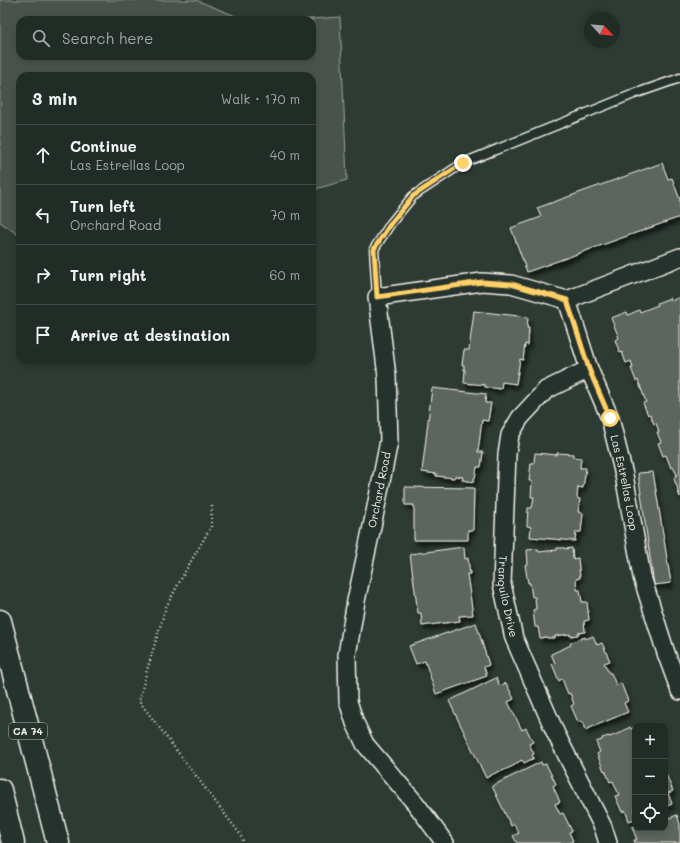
<!DOCTYPE html>
<meta charset="utf-8">
<style>
:root{--surface:#222c27;--page:#2a342f;--text:#f1f3f6;--muted:#a2a7a7;--line:#3f4844}
body{margin:0;font-family:Mali,sans-serif;background:var(--page);color:var(--text)}
.controls{position:absolute;right:12px;bottom:12px;display:grid;overflow:hidden;border-radius:8px;box-shadow:0 2px 6px #0003}
.controls button{width:36px;height:36px;display:grid;place-items:center;padding:0;border:0;border-bottom:1px solid var(--line);background:var(--surface);color:var(--text);font:20px sans-serif}
.compass{position:absolute;left:584px;top:12px;width:36px;height:36px;border-radius:50%;background:var(--surface);box-shadow:0 2px 6px #0003;rotate:116deg}
.stop{position:absolute;width:12px;height:12px;margin:-9px;border:3px solid #ffd166;border-radius:50%;background:#fff}
.stop.end{background:#ffd166;border-color:#fff;box-shadow:0 1px 4px #0008}
.list{margin:0;padding:0;list-style:none}
h2{display:flex;justify-content:space-between;align-items:center;height:52px;margin:0;padding:0 16px;font-size:17px}
h2 small{font-size:13px;font-weight:400;color:var(--muted)}
.list li{display:grid;grid-template-columns:26px 1fr auto;gap:12px;align-items:center;box-sizing:border-box;height:60px;padding:0 16px;border-top:1px solid var(--line)}
.list b{display:block;font-size:15px;white-space:nowrap}
.list p{margin:0;font-size:13px;white-space:nowrap;color:var(--muted)}
.list em{font-size:13px;font-style:normal;color:var(--muted)}
.icon{flex:none;width:22px;height:22px;fill:none;stroke:currentColor;stroke-width:2;stroke-linecap:round;stroke-linejoin:round}
.map{position:relative;flex:none;width:680px;height:843px;overflow:hidden}
.search{position:absolute;background:var(--surface);box-shadow:0 2px 6px #0003;left:16px;top:16px;width:300px;height:44px;display:flex;align-items:center;gap:10px;box-sizing:border-box;padding:0 14px;border-radius:12px;color:var(--muted);font-size:15px}
.panel{position:absolute;background:var(--surface);box-shadow:0 2px 6px #0003;left:16px;top:72px;width:300px;height:292px;border-radius:12px}
.map>svg:first-child{display:block}
</style>
<div class="map">
<svg width="680" height="843" viewBox="0 0 680 843">
<defs>
<filter id="shadow"><feDropShadow dx="2.5" dy="4.5" stdDeviation="2" flood-color="#0009"/></filter>
</defs>
<rect width="100%" height="100%" fill="#2e3b34"/>
<filter id="ink" filterUnits="userSpaceOnUse"><feTurbulence type="fractalNoise" baseFrequency=".025" numOctaves="2"/><feDisplacementMap in="SourceGraphic" scale="8" xChannelSelector="R" yChannelSelector="G"/><feConvolveMatrix kernelMatrix="1 2 1 2 8 2 1 2 1" color-interpolation-filters="sRGB"/></filter>
<g filter="url(#ink)">
<path fill="#48524c" stroke="#9ea29a" d="M0,0H196L245,20H20V56H312V20H297L340,17L347,180L312,190V76H20V236L0,222Z"/>
<path fill="#5c655e" stroke="#f4f1e8" filter="url(#shadow)" d="M662,163L668,179L672,178L680,200V217L527,272L511,228L541,217L537,208Z
M680,297V497L677,489H678L674,479L675,478V476L677,475L673,467L671,468L666,455L663,456L658,443L661,442L657,432H659L656,423L654,424L650,414L648,415L643,403L646,402L638,380L636,381L631,368H633L631,361L626,363L622,352L620,353L615,340L619,338L611,318L627,312L628,315L639,310L640,312L658,305L657,303L670,298L671,301Z
M474,311L528,317L527,328H529L528,345L525,344L523,360L520,359L516,384L502,382L501,389L485,387V385L464,383L465,370H464V365H462L464,350H469Z
M432,388L486,394L485,403H491L488,421L482,420L478,452H483L481,467H477L475,478H474V482L462,480L463,477L455,476L454,478L436,476L437,474L422,472Z
M535,453L557,455V453L573,454V457L581,458L580,468H586L583,488L578,487L577,498L580,499L578,512L583,513L581,532H576L575,541L530,537L531,527L527,526L528,508H532L534,497H531L532,481H529L531,463H534Z
M653,472L671,583L654,585L638,473Z
M405,487L474,488L473,530H468V540H414V505H405Z
M464,547L465,559L468,558L470,574H467L473,615L459,616L460,621L422,626L421,613H418L410,554Z
M557,548H565V549L572,548L573,559L578,558L580,578L576,579L577,590H580L582,602H587L589,620L584,621L585,632L578,633V635L570,636V634L555,636V638H547V637L540,638L538,627H535L533,610L536,609L535,597H532L530,583H528L525,565L528,564L527,550L538,549L539,552L557,550Z
M476,623L489,665L484,667L487,676L436,694L425,661L416,664L409,646Z
M593,636L597,645L602,643L610,661L604,663L609,673H611L616,685L621,683L628,701L624,703L628,712L585,730L582,721L578,722L571,706L574,704L570,693L568,694L562,679L559,681L552,664L555,663L551,654L571,645L570,643L585,637L586,639Z
M496,678L500,686L506,683L514,699L508,702L522,730L526,728L533,742L529,744L534,754L532,755L534,758L524,763L522,760L515,764V765L500,772L499,771L486,778L449,701Z
M630,727L631,729L635,727V819L629,821L625,810L622,812L615,796L619,795L613,781L610,782L605,770L604,771L597,754L600,752L596,742L602,740V738L609,736V737L623,732V731Z
M541,762L542,765L546,764L556,784L553,786L560,802L555,804L560,814L563,813L572,831L569,832L573,841L568,843H517L513,836L519,833L514,824L511,826L492,786Z
M665,774H666L673,791L668,793L672,804L665,807Z
M677,815L680,824V843H635L634,840H637L632,827L635,826V828H665V817L668,816L669,818Z"/>
<g fill="none" stroke-linecap="round" stroke-linejoin="round">
<defs>
<path id="service" d="M377,297L374,249L391,223L413,196L463,163L634,94L680,78"/>
<g id="minor">
<path id="s1" d="M567,300L589,369L610,418L624,475L642,577L666,653L680,691"/>
<path d="M567,300L680,257"/>
<path id="s2" d="M589,369L546,390L520,418L510,435L507,454L502,584L514,638L556,734L603,827L608,843"/>
<path id="s3" d="M445,843L416,804L365,744L355,723L348,701L347,655L356,601L374,517L389,441L387,376L377,297L482,282L511,284L567,300"/>
</g>
<path id="primary" d="M0,621L58,843
M0,790L13,843"/>
</defs>
<use href="#service" stroke="#f4f1e8" stroke-width="11"/>
<use href="#minor" stroke="#f4f1e8" stroke-width="20"/>
<use href="#primary" stroke="#f4f1e8" stroke-width="25"/>
<path stroke="#f4f1e8" stroke-width="2.5" stroke-dasharray="1 3" stroke-linecap="butt" d="M212,506L211,527L187,568L166,607L147,670L139,701L240,834L244,843"/>
<use href="#service" stroke="#26332d" stroke-width="8"/>
<use href="#minor" stroke="#26332d" stroke-width="17"/>
<use href="#primary" stroke="#26332d" stroke-width="22"/>
</g>
</g>
<g fill="none" stroke-linecap="round" stroke-linejoin="round" filter="url(#ink)">
<path stroke="#ffd166" stroke-width="5" d="M463,163L413,196L391,223L374,249L377,297L482,282L511,284L567,300L589,369L610,418"/>
</g>
<g text-anchor="middle" stroke-width="3.5" stroke-linejoin="round" paint-order="stroke">
<rect fill="#26332d" stroke="#b6b8b0" stroke-width="1" x="9" y="723" width="38" height="16" rx="3"/>
<g font-size="10" font-weight="bold" fill="#f4f1e8">
<text x="28" y="735">CA 74</text>
</g>
<g font-size="11" fill="#f4f1e8" stroke="#26332d">
<text dy="4" stroke="none"><textPath href="#s1" startOffset="192">Las Estrellas Loop</textPath></text>
<text dy="4" stroke="none"><textPath href="#s3" startOffset="388">Orchard Road</textPath></text>
<text dy="4" stroke="none"><textPath href="#s2" startOffset="268">Tranquilo Drive</textPath></text>
</g>
</g>
</svg>
<div class="controls">
<button>+</button>
<button>−</button>
<button><svg class="icon" aria-label="locate" viewBox="0 0 24 24"><circle cx="12" cy="12" r="6"/><path d="M12 2v4M12 18v4M2 12h4M18 12h4"/></svg></button>
</div>
<svg class="compass" viewBox="-18 -18 36 36"><path d="M0-13l5 13h-10z" fill="#e53935"/><path d="M0 13l5-13h-10z" fill="#a2a7a7"/></svg>
<div class="stop" style="left:610px;top:418px"></div>
<div class="stop end" style="left:463px;top:163px"></div>
<div class="search"><svg class="icon" aria-label="search" viewBox="0 0 24 24"><circle cx="10" cy="10" r="6"/><path d="M15 15l6 6"/></svg>Search here</div>
<section class="panel">
<h2>3 min<small>Walk · 170 m</small></h2>
<ul class="list">
<li><svg class="icon" aria-label="ahead" viewBox="0 0 24 24"><path d="M12 20V5M6 11l6-6 6 6"/></svg><div><b>Continue</b><p>Las Estrellas Loop</p></div><em>40 m</em></li>
<li><svg class="icon" aria-label="left" viewBox="0 0 24 24"><path d="M17 20v-9H6M10 6l-5 5 5 5"/></svg><div><b>Turn left</b><p>Orchard Road</p></div><em>70 m</em></li>
<li><svg class="icon" aria-label="right" viewBox="0 0 24 24"><path d="M7 20v-9h11M14 6l5 5-5 5"/></svg><div><b>Turn right</b></div><em>60 m</em></li>
<li><svg class="icon" aria-label="arrive" viewBox="0 0 24 24"><path d="M6 21V4h12l-3 4 3 4H6"/></svg><div><b>Arrive at destination</b></div></li>
</ul>
</section>
</div>
